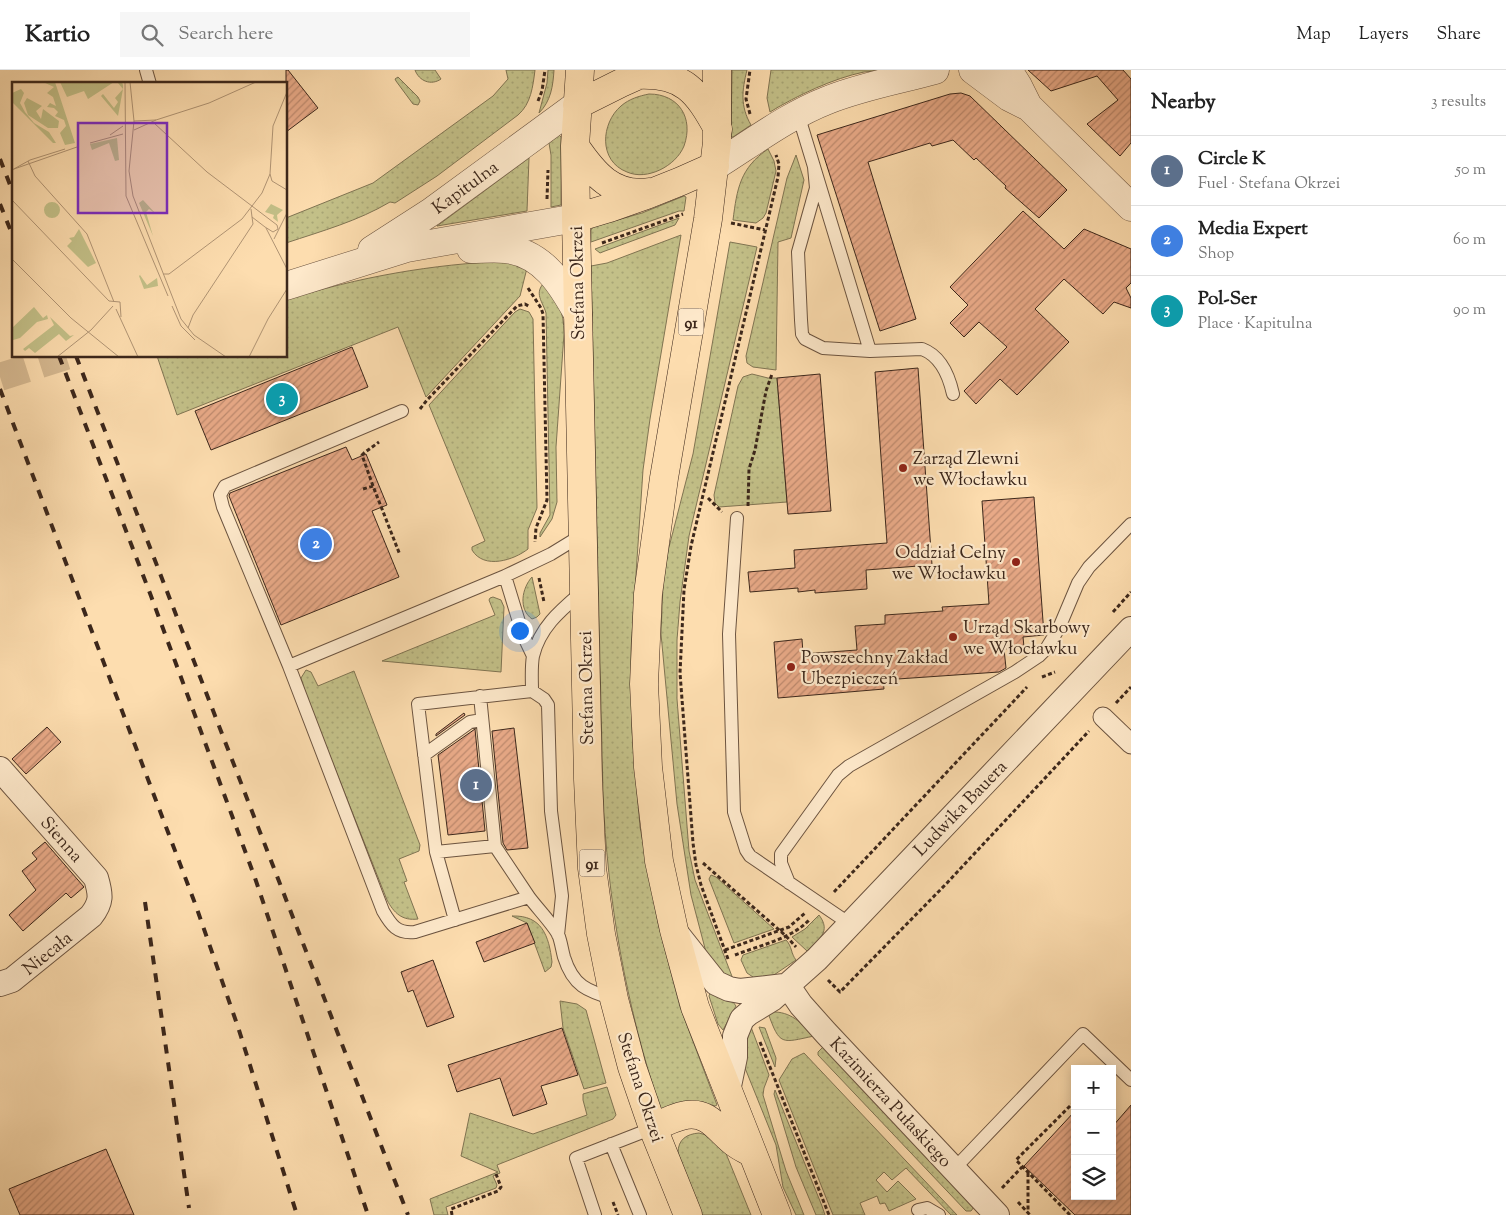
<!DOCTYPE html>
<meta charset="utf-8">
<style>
:root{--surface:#fff;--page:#f6f6f6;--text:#222;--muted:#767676;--line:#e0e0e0;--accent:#7c3aed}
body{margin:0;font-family:"Sorts Mill Goudy",serif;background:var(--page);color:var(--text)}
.controls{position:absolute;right:15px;bottom:15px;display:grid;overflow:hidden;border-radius:0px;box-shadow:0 2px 12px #0003}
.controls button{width:45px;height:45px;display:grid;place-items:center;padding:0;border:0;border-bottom:1px solid var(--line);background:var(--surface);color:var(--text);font:25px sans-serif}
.you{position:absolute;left:519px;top:560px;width:18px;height:18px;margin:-12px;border:4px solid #fff;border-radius:50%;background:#1a73e8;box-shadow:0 0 0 8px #1a73e833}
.badge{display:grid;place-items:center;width:32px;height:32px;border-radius:50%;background:var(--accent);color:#fff;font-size:16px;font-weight:700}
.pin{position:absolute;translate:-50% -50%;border:2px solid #fff;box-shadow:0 1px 5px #0006}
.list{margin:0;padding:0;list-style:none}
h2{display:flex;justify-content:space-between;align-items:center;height:65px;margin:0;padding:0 20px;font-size:21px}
h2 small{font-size:16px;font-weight:400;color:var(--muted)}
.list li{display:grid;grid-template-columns:32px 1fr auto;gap:15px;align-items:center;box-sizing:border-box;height:70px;padding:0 20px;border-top:1px solid var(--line)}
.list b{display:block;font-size:19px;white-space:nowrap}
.list p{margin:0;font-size:16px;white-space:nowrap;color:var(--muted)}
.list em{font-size:16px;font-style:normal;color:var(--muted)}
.icon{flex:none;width:28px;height:28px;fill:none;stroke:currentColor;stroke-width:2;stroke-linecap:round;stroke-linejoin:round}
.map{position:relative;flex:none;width:1131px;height:1145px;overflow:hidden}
header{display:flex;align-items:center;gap:30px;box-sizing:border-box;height:70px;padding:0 25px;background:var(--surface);border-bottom:1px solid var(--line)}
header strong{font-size:24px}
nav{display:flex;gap:28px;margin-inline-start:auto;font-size:18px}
.search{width:350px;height:45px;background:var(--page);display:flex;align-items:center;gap:12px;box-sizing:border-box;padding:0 18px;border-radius:0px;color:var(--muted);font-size:19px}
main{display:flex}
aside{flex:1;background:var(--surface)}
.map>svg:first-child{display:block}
</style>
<header>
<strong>Kartio</strong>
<div class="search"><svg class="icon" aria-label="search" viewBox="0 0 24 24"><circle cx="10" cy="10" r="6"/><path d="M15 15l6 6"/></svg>Search here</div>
<nav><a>Map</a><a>Layers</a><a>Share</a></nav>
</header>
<main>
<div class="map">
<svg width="1131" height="1145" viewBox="0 0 1131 1145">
<defs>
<pattern id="grass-dots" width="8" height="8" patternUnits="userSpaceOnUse" patternTransform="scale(1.25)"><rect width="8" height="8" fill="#c3c088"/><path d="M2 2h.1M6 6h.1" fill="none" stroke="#a8a575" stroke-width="1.8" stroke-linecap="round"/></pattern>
<pattern id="building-hatch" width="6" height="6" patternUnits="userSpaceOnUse" patternTransform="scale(1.25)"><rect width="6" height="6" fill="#e9aa88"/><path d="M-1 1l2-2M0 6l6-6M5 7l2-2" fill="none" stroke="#be8a6e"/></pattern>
</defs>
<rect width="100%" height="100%" fill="#fdddaf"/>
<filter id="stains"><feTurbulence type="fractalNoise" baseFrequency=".004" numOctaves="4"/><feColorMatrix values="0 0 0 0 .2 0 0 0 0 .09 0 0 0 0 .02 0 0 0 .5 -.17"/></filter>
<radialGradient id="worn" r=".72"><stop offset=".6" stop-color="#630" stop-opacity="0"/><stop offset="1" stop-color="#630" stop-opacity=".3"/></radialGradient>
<path fill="url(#grass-dots)" stroke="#807452" d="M415,0H435L441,9C431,16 419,11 415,0Z
M506,0H535C533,16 531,34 518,45L437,106L395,133L390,132C358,151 322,161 286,173V148L373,113L493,26L508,9Z
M548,0H554C553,16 551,31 539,43L547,13Z
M732,0H747C742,20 740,36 751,55L733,67H731Z
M771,0H907C892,1 878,0 864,2C834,8 796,26 770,42L767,28Z
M398,7L418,27L420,31L418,35L413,34L396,11L395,9Z
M649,24C679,24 694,48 684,76C676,96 647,111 627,102C598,91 601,53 621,36C629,29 639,26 649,24Z
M559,65L561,67V135L551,137V85L549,73Z
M768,79L774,91L776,101L766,143L763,148L756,153L733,150C737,119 740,98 768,79Z
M796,85L804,110L791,168L778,172L776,300L753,297L747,293L746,286L787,108Z
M529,88L527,141L437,156Z
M684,126L686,127L684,141H679L591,172V160L593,157L642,143Z
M679,148L675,155L605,181L600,183L595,179Z
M681,165L650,349L643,400L631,579L632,662L640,757L658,853L680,937L717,1035L715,1036C695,1028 682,1032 662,1039L660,1038C626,935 607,830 603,722L591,196L607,193Z
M730,172L757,177L689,466L680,532L677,570V629L689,781L695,810L733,909L725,906L707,886L691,825L677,734L661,564L663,515L668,481L693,384Z
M508,191L527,198L520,226L426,327L398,257L177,345L157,286H286V230C358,207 433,194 508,191Z
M545,212C557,232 564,239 564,264L556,377L557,432L552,449L540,467V463L550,445L546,243C543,232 533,223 545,212Z
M520,239L529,242L533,249L537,438L528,460V479C514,490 484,500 472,480V477L485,471L429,335L515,242Z
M752,304L768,308H777L787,432L719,437L715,433L714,425L738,316L743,307Z
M532,507L540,544L537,547L532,549C518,539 522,518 532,507Z
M493,527L501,530L504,537L501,602L382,591L495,545L489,530L490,528Z
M306,600L311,602L318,616L354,601L420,775L419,781L399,789L407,811L404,812L418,849C402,851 394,843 387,830L307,628L301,608Z
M711,805L716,807L774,859L734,873L709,809Z
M819,845C832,862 818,870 807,881L792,867L805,859Z
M512,846C542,845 549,866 552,892L551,897L545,902L527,853Z
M786,870C792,876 791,884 796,890L768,909L755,912L753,907L747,903L741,890L743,885Z
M710,923L733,932L736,936L723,960L718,954L709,926Z
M560,931L577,934L586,940L606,1013L584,1019L563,958Z
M771,942C791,941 801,953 814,966C781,973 780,976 768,943Z
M751,957L769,1005L764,1018L763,1025L786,1101L804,1145H796L783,1117L776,1075L745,998L743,976Z
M759,957L765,958L776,988L775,997Z
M824,976L974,1137L971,1141H966L818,985V982Z
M804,983L957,1145H951L906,1098L892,1110L884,1102L876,1110L887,1122L898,1111L916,1129L889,1141L885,1133L880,1134L877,1126L860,1133L865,1145H833L779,1010L792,989Z
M607,1017L616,1045L613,1049L497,1095L500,1103L493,1106L497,1115L496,1118L446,1137L448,1145H434L430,1129L498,1102L461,1086L470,1043L533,1064L587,1045L583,1030V1024Z
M775,1020L822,1136L825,1145H816L796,1097L774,1024Z
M699,1063L706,1065L725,1081L751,1145H702L678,1083C678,1069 687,1064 699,1063Z"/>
<path fill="url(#building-hatch)" stroke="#3c271b" d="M286,0H288L318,38L286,62Z
M1028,0H1123L1131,9V73L1120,86L1087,54L1118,30L1097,6L1051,21Z
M961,23L970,26L1067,120L1039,148L1005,118L1006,116L976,88L974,90L953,70L932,76L930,73L868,92L916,249L880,261L817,65L950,24Z
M1023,141L1064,179L1084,159L1131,179V213L1126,218L1131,228V238L1114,232L1103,244L1064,209L1035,239L1069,272L1017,325L1000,309L976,334L964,321L1007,277L979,252L964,267L950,253L968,235L950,217Z
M352,277L368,317L211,380L195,341Z
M918,298L932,495L866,500L867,519L815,523V520L798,522V518L750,522L748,502L795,498L794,480L887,473L875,302Z
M820,304L831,441L788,444L777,308Z
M346,377L352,390L366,384L387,435L372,441L399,507L281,555L229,426L230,423Z
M1034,427L1044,565L1023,567L1024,577L1004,579L1006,598L999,602L883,610L884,619L778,628L774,572L802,569L803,584L857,580L855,556L885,554V545L943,541L942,537L989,534L982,431Z
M464,643L465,645L436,666V664Z
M47,657L61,672L26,704L12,689Z
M514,658L528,778L507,780L503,773L492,661Z
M475,659L485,761L448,765L438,685Z
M45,772L84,817L71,828L66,823L23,861L9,845L36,820L22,801L37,789L32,783Z
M527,853L535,873L484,892L476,872Z
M433,890L454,947L427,957L413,920L408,922L401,902Z
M562,958L578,1005L541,1016L547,1034L513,1046L500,1008L457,1022L448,995Z
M1131,1035V1145H1075L1024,1096L1075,1041V1126H1112V1057Z
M106,1079L134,1145H20L9,1119Z"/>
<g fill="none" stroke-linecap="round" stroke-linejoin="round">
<path stroke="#d6b991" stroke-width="28" stroke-dasharray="28 14" stroke-linecap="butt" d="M0,307L66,286"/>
<defs>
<path id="service" d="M146,0L150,14
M798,44L870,281
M814,97L816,118L798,182L801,250L802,264L805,269L823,278L870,281L922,279C941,286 949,306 953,324
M402,341L225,416L220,425L223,437L289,596L383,841C391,855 397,864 415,862L529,827C538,839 550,851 558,864C561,871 562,880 564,887C573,916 587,921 614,929
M737,448L729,564L734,742L746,780L750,786L850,854
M505,506L523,565L533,586
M289,596L505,506L551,484L582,465
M480,626L495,776L529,827
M424,685L470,652L482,650
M436,782L495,776
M789,813L781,793V784L838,705L849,696L1015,602L1039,586L1046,579L1059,558L1078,513L1089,497L1131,454
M455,850L436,782L418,634L532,621
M558,865L562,826L551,741L548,635L544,629L532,621C532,610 531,597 533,586C540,557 561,540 582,522
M611,1074L640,1145
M954,1099L1083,964L1131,1010
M918,1140L927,1138L939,1145
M595,1145L576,1088L653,1058"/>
<path id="pedestrian" d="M1103,647L1131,674"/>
<path id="minor" d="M0,699L96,808C101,825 102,832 91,846L12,910L0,914
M674,860L716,913L729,919L740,921L784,916
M788,916L801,935L826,963L997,1145
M728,1021L735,987V966L742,949L749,943L772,929L817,889L1131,559"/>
<path id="tertiary" d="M973,0L1009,27L1029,37L1131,137
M1008,0L1018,16L1028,36
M715,96C752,73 787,46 828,30C863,16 899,10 935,0
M471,179C482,179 494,178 506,179C543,183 562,215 578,244
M372,180L431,142L577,35
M286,216L407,178L576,148"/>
<path id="primary" d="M580,0L575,76L576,148L588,709L592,798L601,864L614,929L632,997L653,1058L688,1145
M717,0V72L708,149L664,408L648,524L644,614L648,697L659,791L674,860L695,937L777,1145
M638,5C684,3 697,21 718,59
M577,35L621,13L650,0
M575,76C594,104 613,127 649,122
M576,148C626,134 668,118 715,96
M653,1058C663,1053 674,1047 686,1045C709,1041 719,1061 735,1073C740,1077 747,1080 752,1083"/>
</defs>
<use href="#service" stroke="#6c5440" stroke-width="14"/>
<use href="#pedestrian" stroke="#6c5440" stroke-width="21"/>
<use href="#minor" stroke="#6c5440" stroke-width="26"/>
<use href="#tertiary" stroke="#6c5440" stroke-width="29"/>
<use href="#primary" stroke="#3c271b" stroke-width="29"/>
<path stroke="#3c271b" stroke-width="3" stroke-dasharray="4 2.5" stroke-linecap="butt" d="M538,31L542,21L545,0
M750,44L746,29L750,0
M547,129L548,100
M731,153L765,160
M602,173L683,144
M528,218L541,238L543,244L547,430L536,458L535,472
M420,339L427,330L517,236L525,234L530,237
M373,416L362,385L364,383L379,372
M363,419L373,416L400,485
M708,428L722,442
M748,436L749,399L755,380L766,321L772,304
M539,508L544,532
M1113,542L1131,522
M1042,607L1055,602
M1116,633L1131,617
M703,793L786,866L796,877
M834,822L1027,617
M725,880L789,857L805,843
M735,885C760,875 792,869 810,849
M728,889L701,815L696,795L693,773L680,603L684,520L691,476L778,107L779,94L776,85
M828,910L840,922L947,813L1089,661
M760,972L829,1145
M1028,1103V1142
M1002,1118L1022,1097
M613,1132L618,1145
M1018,1132L1030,1145
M452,1145L451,1139L498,1121L501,1117L496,1104
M1070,1145L1016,1090L1075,1031"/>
<use href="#service" stroke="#fee9cb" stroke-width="12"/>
<use href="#pedestrian" stroke="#fee9cb" stroke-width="19"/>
<use href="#minor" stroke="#fee9cb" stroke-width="24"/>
<use href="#tertiary" stroke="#fee9cb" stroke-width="28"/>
<use href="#primary" stroke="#fdddaf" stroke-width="28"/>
<path stroke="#3c271b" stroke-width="4" stroke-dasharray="9 9" stroke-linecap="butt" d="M0,89L14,125
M0,134L14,169
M59,286L151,526L255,808L368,1145
M76,286L408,1145
M0,319L196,836L238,957L297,1145
M145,832L189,1138"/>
</g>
<g fill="#8f2418" stroke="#fee9cb" stroke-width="2">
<circle cx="903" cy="398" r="5"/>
<circle cx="1016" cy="492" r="5"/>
<circle cx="953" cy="567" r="5"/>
<circle cx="791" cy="597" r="5"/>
</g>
<g text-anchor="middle" stroke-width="4.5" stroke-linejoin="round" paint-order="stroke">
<g fill="#fee9cb" stroke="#766150" stroke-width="1">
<rect x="678.5" y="238.5" width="25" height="27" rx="4"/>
<rect x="579.5" y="779.5" width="25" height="27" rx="4"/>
</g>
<g font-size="16" font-weight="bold" fill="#3c271b">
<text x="691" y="258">91</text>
<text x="592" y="799">91</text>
</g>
<g font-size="18" fill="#3c271b" stroke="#fee9cb">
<text transform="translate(465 117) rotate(-36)" y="6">Kapitulna</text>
<text transform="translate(577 213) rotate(-91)" y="6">Stefana Okrzei</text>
<text transform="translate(586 618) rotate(-91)" y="6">Stefana Okrzei</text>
<text transform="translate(960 738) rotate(-46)" y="6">Ludwika Bauera</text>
<text transform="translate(62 769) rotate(49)" y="6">Sienna</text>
<text transform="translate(47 883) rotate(-39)" y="6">Niecała</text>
<text transform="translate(641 1017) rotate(72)" y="6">Stefana Okrzei</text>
<text transform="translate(891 1032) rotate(47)" y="6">Kazimierza Pułaskiego</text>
</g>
<g font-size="18" fill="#3c271b" stroke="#fee9cb" text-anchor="start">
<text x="913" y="394">Zarząd Zlewni<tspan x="913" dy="21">we Włocławku</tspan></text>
<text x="1006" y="488" text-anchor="end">Oddział Celny<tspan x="1006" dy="21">we Włocławku</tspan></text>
<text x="963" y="563">Urząd Skarbowy<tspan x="963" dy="21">we Włocławku</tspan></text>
<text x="801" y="593">Powszechny Zakład<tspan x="801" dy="21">Ubezpieczeń</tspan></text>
</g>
</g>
<g transform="translate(12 12)">
<rect width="275" height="275" fill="#fdddaf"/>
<path d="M110,0L111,3V7L106,34L89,14L91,12L102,26L106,20L103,16L111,7L106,1ZM105,56L107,78L103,79L97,61L80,68L78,62ZM131,118L144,132L137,127L134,130L141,154L127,121ZM32 128a8 8 0 1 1 16 0a8 8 0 1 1-16 0ZM259,122L271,128L265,133L266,140L261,136L262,133L253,130ZM67,147L84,181L76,185L55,164L60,159L57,156L62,155ZM131,190L128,193L135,203L145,196L146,204L132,207L127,194ZM22,225L31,236L35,233L36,237L25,240L8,256L1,258L0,246ZM38,235L58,254L62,253L54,259L47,252L23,271L17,266L13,269L11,267L42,243Z" fill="#c3c088"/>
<path d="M31,0H43L63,61L53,63L48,51L54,44L52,38L43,34L46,30L42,26L35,25L38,21L44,24L41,15L35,11L42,5ZM9,7L12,11L8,21L13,30L22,41L37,50L44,61H41L0,20V11ZM15,16L30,24L24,29L29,37L31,27L47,39L46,46H36L16,33L12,21Z" fill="#c3c088"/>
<path d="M48,0H102L76,17L72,9L55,15Z" fill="#c3c088"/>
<path fill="none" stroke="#b09474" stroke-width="1" d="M113,0L114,114L156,214M118,0L122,39L117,89L121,114L169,237L182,253L214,275M275,10L261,44L258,92L260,99L275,108M144,38L197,21L244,0M142,41L195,90L265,143L266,147M122,48L144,38L122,39M98,53L111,44M78,61L111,52M16,79L23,94L75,152L102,220M2,87L65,65M0,88L18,78L53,67M0,118L97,219L108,220L109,235M239,127L240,135L253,145L261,150L266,147M254,146L275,187M262,157L275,131M0,177L59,236L107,275M151,192H157L230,137L250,111L258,92M160,224L169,244L183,258M104,227L126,275M176,246L181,233L241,142L240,135M45,275L79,248L101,224M237,275L256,237L275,207"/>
<path fill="#7b2cbf" fill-opacity="0.15" stroke="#7b2cbf" stroke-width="2.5" d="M66,41H155V131H66Z"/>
<rect width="275" height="275" fill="none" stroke="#3c271b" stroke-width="2.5"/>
</g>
<rect width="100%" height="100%" filter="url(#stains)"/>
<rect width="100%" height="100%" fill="url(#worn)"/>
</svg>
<div class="controls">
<button>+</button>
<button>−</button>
<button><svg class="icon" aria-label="layers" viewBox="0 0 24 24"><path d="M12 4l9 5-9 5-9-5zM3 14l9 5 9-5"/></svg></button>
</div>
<div class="you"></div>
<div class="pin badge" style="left:476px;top:715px;background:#5c6f8a">1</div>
<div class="pin badge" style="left:316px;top:474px;background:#3f7fe0">2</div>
<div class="pin badge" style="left:282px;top:329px;background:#0f9aa8">3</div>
</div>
<aside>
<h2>Nearby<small>3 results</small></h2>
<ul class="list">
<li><span class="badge" style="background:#5c6f8a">1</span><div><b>Circle K</b><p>Fuel · Stefana Okrzei</p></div><em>50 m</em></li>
<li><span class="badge" style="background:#3f7fe0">2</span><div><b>Media Expert</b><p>Shop</p></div><em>60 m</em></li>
<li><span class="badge" style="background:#0f9aa8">3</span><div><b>Pol-Ser</b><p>Place · Kapitulna</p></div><em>90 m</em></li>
</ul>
</aside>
</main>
